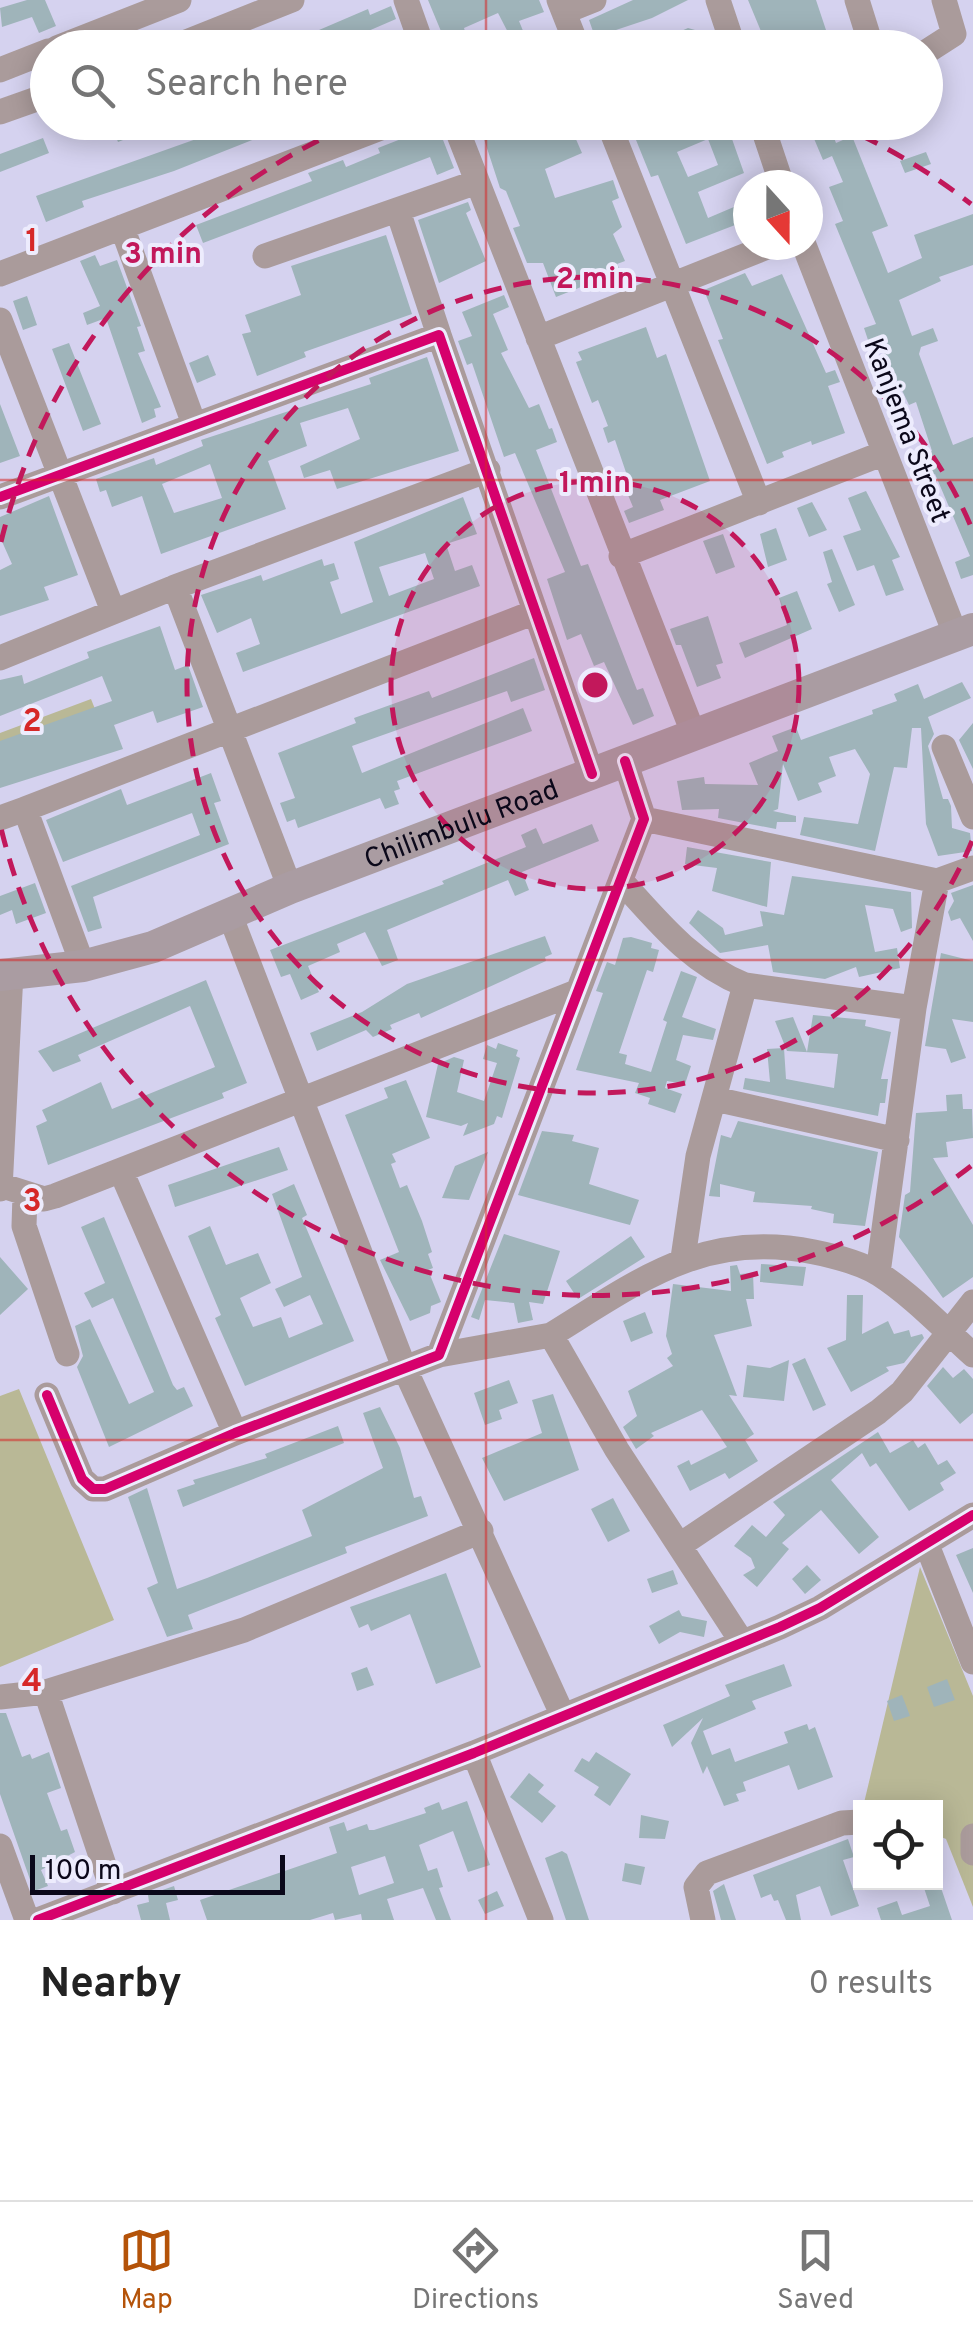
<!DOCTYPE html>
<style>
:root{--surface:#fff;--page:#f6f6f6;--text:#222;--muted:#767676;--line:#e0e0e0;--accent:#b45309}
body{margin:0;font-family:Overpass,sans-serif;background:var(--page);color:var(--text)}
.controls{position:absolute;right:30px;bottom:30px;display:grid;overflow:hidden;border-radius:0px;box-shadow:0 5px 25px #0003}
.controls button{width:90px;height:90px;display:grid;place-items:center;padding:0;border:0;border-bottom:2px solid var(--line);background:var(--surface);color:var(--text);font:50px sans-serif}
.compass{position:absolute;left:733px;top:170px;width:90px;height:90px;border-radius:50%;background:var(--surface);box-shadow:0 5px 25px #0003;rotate:159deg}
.scale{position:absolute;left:30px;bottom:25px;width:255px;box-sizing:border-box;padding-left:10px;border:5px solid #0b081a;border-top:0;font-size:28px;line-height:35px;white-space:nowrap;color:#0b081a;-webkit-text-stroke:8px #edecfd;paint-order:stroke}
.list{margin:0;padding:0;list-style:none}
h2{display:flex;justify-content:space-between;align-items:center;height:130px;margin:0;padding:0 40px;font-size:42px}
h2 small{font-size:32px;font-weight:400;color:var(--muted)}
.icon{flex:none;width:55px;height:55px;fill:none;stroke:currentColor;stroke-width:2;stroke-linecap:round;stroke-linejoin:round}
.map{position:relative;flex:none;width:973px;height:1920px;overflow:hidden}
.search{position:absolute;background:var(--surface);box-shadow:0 5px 25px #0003;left:30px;right:30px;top:30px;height:110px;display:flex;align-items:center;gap:25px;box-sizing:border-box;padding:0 35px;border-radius:55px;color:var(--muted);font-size:38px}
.sheet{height:280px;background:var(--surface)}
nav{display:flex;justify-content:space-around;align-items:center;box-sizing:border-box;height:140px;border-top:2px solid var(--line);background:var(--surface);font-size:28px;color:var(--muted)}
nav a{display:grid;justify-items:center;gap:5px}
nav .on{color:var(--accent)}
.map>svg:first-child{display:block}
</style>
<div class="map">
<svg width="973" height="1920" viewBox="0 0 973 1920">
<rect width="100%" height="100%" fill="#d5d2ef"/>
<path fill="#b9b896" d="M91,699L103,729L0,768V733Z
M19,1389L114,1620L0,1667V1396Z
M920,1567L973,1696V1907L946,1839L936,1835V1808L874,1807L864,1803Z"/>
<path fill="#9fb4ba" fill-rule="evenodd" d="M27,0H45L56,26L39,33L32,17L2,27L0,8Z
M428,0H539L544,12L519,21L530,48H516L498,13L464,28L470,48H448Z
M633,0H688L652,18L595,37L589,20Z
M748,0H816L832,48H768Z
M391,6L396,19L329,48H277L368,9L370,15Z
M688,28L695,30L702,48H643Z
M110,122H133L138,134L118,142Z
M244,122L293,124L174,171L82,201L84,207L46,222L36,196Z
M412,122H436L454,168L437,175L430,157L203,243L196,225L312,181L308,173L343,160L346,167L380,153L378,148L401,139Z
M522,122H568L575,137L582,153L545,169L555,198L613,180L619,198L612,201L622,227L613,234L625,261L617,264L621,271L556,297L543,263H527L513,228L520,226L506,191L500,188L484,139Z
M665,122H677L681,133L707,122H726L744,173L698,192L708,218L748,201V220L686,244L658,175L651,177L634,135ZM708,139L718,165L688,177L677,152Z
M807,122H828L836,143L852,136L888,226L872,232L888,273L922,258L914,235L973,214V265L939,277L941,281L899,300L912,336L933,328L938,341L921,347L919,354L953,445L973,437V575L961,579L955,562L970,556L935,474L921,479L913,456L932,451L916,402L909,405L878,340L869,343L864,328L876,324L835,224L843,221L829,187L843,182L832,156L823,160Z
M43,138L49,153L0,172V154Z
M926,152L931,164L905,173L900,161Z
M468,202L471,210L466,213L486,261L439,283L418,220Z
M386,235L412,314L304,352L306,357L257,376L242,334L251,332L245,315L301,295L291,266Z
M95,255L100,266L117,260L141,326L137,327L145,351L138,353L161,407L154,409L156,417L142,423L106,318L87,325L83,313L100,306L80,261Z
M745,273L752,286L782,274L826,373L835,370L840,382L828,386L845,433L812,445L811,441L782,452L784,457L767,464L718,340L723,339L704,290Z
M504,295L509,307L493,314L508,350L501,353L529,408L539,404L549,429L552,428L557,442L536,450L581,566L588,564L637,690L643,688L654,716L633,725L604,662L594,666L581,634L567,640L547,579L565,572L515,453L504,457L472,363L467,365L458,341L472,336L462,312Z
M27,296L37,325L23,330L13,301Z
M646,327L657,358L666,354L710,481L660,500L664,510L629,523L624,511L633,507L628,495L633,493L615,440L608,443L603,428L608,426L598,400L592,403L576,362L582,360L578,352Z
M69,343L101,424L83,431L52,349Z
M208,355L216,375L197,383L189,363Z
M427,357L459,451L337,489L330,470L304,478L300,466L360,439L348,408L300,423L307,446L268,461L286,509L161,554L142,496L112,507L106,490L100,492L96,479L154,458L156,465L203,446L201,440L371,384L369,378ZM210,464L222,498L174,513L162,484Z
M0,404L20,456L0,463Z
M866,491L900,557L892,560L904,590L886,596L874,565L857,571L843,536L861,530L848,498Z
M49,496L78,575L44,587L49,600L0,616V570L12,564L0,537V517Z
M463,497L477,534L446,544L455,571L472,565L480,586L243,672L236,653L260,644L251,618L217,633L201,595L261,575L263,581L322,559L324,566L334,563L339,579L330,582L341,614L373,602L354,542ZM425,553L434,579L389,596L379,567Z
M812,502L827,530L809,537L797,508Z
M776,528L787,560L768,567L760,534Z
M723,534L735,567L716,574L703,541Z
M832,549L855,605L839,612L827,584L832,582L823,552Z
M797,591L812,629L745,658L739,643L787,625L779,598Z
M708,616L723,663L716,665L721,678L697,687L681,645H676L670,629Z
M160,626L175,670L188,665L203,707L157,723L153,711L114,725L123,749L0,788V741L112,701L102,676L0,716V680L22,675L24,684L89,658L87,652Z
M534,658L545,690L511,702L507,691L352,746L362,773L523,708L532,731L397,781L400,789L394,791L399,804L385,809L380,798L298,828L295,819L287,822L280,803L295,798L278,753L356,723L354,718L429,691L432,698Z
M962,682L971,698L928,717L934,734L928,746L943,799H948L951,806L952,828L970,833L972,851L938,856L926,824L921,728H912L907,768L894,767L875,851L800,835L804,817L858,824L870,774L855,749L829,757L836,776L818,783L822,792L798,801L783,764L778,809L773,811L796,816V822H777L776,829L718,818L719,809L682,810L677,781L704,777L705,784L758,785L749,763L778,751L772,736L796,727L801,740L873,714L872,710L897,701L894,694L918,684L924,699Z
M973,723V769L959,740Z
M211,773L221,801L214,803L229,844L93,897L102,928L88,932L71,886L200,835L192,813L63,862L46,820L121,789L127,805Z
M592,824L599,841L522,872L529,890L515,896L508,880L387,930L398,960L382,966L365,932L337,944L340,952L308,966L319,992L301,1000L290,974L281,977L270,950L444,884L442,881L526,847L521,835L536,828L543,844Z
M687,847L771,862L767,907L712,891L717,868L685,864Z
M792,876L911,892L912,928L901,932L893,909L865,905L875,952L897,948L900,968L859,977L856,967L825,979L773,972L768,945L720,953L689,923L698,910L723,928L725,935L763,926L760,911L784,915Z
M35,883L46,913L16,924L12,910L0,915V896Z
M973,885V941L960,918L951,921L948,912L954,901L951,893Z
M545,936L552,954L545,957L546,961L421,1018L419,1013L390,1025L392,1029L373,1037L366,1030L317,1051L310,1033L362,1012L407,984Z
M631,937L652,943L651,948L659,950L653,972L647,970L619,1053L627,1055L625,1064L651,1072L667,1022L663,1020L681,971L697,977L682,1017L716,1029L713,1040L683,1035L676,1060L691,1066L685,1084L667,1081L665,1088L682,1094L675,1113L648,1104L650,1098L635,1093L639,1083L576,1070L603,993L596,991L607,962L615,965L623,938Z
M941,953L973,961V1022L952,1019L966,1058L951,1063L946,1049L925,1046Z
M206,980L247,1083L222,1093L224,1098L48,1165L36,1126L47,1121L42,1110L101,1082L112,1109L215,1067L190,1006L78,1055L81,1061L53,1072L38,1051Z
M813,1015L866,1020L865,1026L891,1032L881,1079H888L885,1103H880L878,1116L743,1089L745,1078L770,1082L767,1049L784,1048L786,1079L834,1088L838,1054L787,1051L775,1021L793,1017L807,1052Z
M498,1043L518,1050L516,1056L520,1058L502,1118L497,1116L494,1124L463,1136L468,1123L461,1126L426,1117L438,1064L454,1057L464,1060L457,1092L484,1101L497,1063L483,1059L487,1045L496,1049Z
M406,1080L430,1138L392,1154L396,1162L391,1164L400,1188L407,1185L422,1221L432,1252L428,1254L433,1268L428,1270L441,1302L431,1306L430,1313L410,1321L380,1260L399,1252L345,1115L388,1098L384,1088Z
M962,1094L963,1109H972L973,1138L946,1142L948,1157L933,1158L973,1225V1277L943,1298L899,1237L905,1195L910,1192L916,1113L947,1111L946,1095Z
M738,1121L878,1152L865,1226L833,1223L834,1214L811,1209L812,1206L753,1202L755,1192L720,1184V1197L709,1196L721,1135L731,1138Z
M542,1131L574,1135L572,1141L599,1148L589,1184L639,1200L630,1225L518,1195Z
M279,1147L288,1170L175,1207L168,1185Z
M488,1152L469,1200L442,1198L455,1166Z
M294,1184L307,1215L302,1218L354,1341L245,1386L215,1318L221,1315L188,1236L210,1226L226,1265L258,1253L271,1283L240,1298L253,1327L281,1317L289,1338L323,1324L310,1295L284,1307L275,1289L302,1277L272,1194Z
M104,1217L173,1385L177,1390L184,1387L193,1406L109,1447L77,1367L83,1356L75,1326L90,1319L129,1404L154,1392L113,1298L92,1308L84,1293L105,1283L81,1227Z
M504,1234L560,1251L543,1304L529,1302L533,1320L518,1323L514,1303L485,1300L479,1320L471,1317Z
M631,1236L645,1257L578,1299L566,1281Z
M0,1257L28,1289L0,1315Z
M761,1264L806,1267L803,1286L760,1282Z
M737,1265L740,1274L753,1273L754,1299H746L752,1326L714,1335L737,1396L729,1395L754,1434L745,1440L758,1461L729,1479L725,1473L690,1491L677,1466L689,1460L691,1465L727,1447L702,1410L651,1433L654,1436L636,1449L623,1427L637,1416L628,1391L673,1366L667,1358L672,1354L666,1336L673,1284L731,1291L730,1266Z
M847,1295H863L862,1334L888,1321L894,1334L909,1330L911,1337L922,1334L924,1338L904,1363L886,1367L889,1371L851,1392L827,1348L846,1340Z
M645,1312L653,1333L631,1342L623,1321Z
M805,1358L826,1405L813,1411L792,1364Z
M789,1360L784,1401L743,1397L747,1365L770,1368Z
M943,1367L953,1378L964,1369L973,1379V1413L960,1424L927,1386Z
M509,1380L518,1403L499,1410L502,1419L485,1425L474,1393Z
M553,1394L579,1470L504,1501L482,1458L542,1433L532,1400Z
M380,1407L400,1448L414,1498L421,1496L428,1516L345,1547L347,1553L188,1615L193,1629L167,1637L147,1588L158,1583L128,1497L147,1488L177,1589L207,1578L312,1536L302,1510L383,1468L363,1413Z
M338,1426L344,1443L183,1507L177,1490L195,1484L193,1480L267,1458L265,1454Z
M878,1432L890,1453L913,1440L918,1448L925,1443L938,1465L947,1460L956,1473L940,1483L944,1490L909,1511L876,1463L870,1467L862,1453L831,1480L879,1537L859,1554L821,1510L782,1543L789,1549L757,1587L743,1575L755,1568L751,1558L734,1546L752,1525L766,1537L785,1515L773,1502Z
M613,1498L630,1531L608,1542L591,1509Z
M973,1548V1593L956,1555Z
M807,1565L821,1580L805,1594L792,1579Z
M673,1570L678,1584L652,1593L647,1579Z
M446,1573L481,1667L436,1684L410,1614L371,1631L368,1624L359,1628L350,1607Z
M679,1610L682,1616L707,1621L704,1637L680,1632L659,1644L649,1626Z
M784,1664L792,1686L752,1701L756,1709L703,1731L712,1755L730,1748L735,1762L788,1743L784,1732L807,1724L809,1730L815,1727L833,1777L798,1790L789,1765L743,1782L746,1791L736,1794L739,1801L724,1806L707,1766L703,1774L691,1743L703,1718L672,1747L663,1725L730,1696L725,1685Z
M367,1667L374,1685L357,1691L351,1673Z
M947,1679L955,1700L934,1707L927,1687Z
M902,1695L910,1716L894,1721L887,1701Z
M0,1713H6L22,1757L30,1754L32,1759L49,1752L61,1788L47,1793L61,1831L67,1829L75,1852L41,1870L48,1886L34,1891L0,1794Z
M596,1752L631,1774L610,1806L594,1795L599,1787L574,1771L582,1758L589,1762Z
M529,1773L544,1785L538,1792L556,1806L542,1823L510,1797Z
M467,1801L490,1865L468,1872L453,1831L419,1845L428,1871L437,1868L443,1887L439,1888L451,1920H436L423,1888L387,1899L394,1920H362L361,1914L335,1920L333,1913L310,1920H207L200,1900L337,1853L329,1827L344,1822L347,1831L367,1824L369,1830H374L426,1813L424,1808L439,1802L442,1810ZM385,1856L394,1883L359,1895L351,1867Z
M641,1815L669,1821L665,1839L639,1838Z
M848,1839L854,1857L843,1860L859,1906L831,1916L820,1886L796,1895L801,1920H786L778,1900L774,1901L771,1894L761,1898L753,1875Z
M562,1851L567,1854L589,1920H566L545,1858Z
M625,1863L645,1867L641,1885L622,1881Z
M922,1882H939L952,1920H881L877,1908L897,1901L902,1915L930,1906Z
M724,1884L736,1920H721L717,1905L713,1891Z
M174,1886L178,1900L166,1903L170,1920H141L137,1905L149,1902L148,1895Z
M497,1891L504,1906L485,1914L478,1900Z"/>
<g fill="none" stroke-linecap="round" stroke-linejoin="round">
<path stroke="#aa9b9b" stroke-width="25" d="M406,0L423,48
M559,0L578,48
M718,0L734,48
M857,0L872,48
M564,12L594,0
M57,48L179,0
M171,48L292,0
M926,52L954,34L944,0
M0,70L48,51
M0,112L48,95
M454,122L694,735
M608,122L759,503
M761,122L782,185
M398,211L439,335
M122,227L194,424
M804,245L956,636
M265,256L477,182
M0,274L396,122
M0,320L113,611
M538,338L772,245
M0,497L439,335L592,774
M621,556L884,453
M175,587L290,888
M0,658L175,587L488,470
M944,747L973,817
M0,818L25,809
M644,819L937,881L973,868
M622,882C660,924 691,963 745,985L914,1008
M230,915L404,1367L563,1716
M83,966L25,809L535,612
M715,1099L897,1140
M121,1171L235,1433
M3,1186L44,1199L55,1196L574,993
M0,1189L11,973
M25,1195L24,1226L67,1354
M683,1258L698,1156L745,985
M878,1273L914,1008L937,881
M551,1335C640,1280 704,1230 814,1252C834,1256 861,1263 879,1274C913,1296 943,1328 973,1355
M439,1355L551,1335L617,1450L742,1642
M47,1395L82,1479L93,1489H105L235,1433L439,1355L644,819L625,761
M680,1545L878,1412L902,1392L973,1302
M927,1545L973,1662
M46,1692L113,1892
M0,1697L46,1692L244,1630L481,1531
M474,1753L541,1920
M973,1836V1853
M0,1846L27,1920
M38,1920L474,1753L780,1627L820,1608L973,1515
M703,1920L696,1887L707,1873L842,1823L860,1822"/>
<path stroke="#aa9ca2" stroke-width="32" id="s1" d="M0,975L83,966L153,947L290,888L973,629"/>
<defs>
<path id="cycleway" d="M0,497L439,335L592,774
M47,1395L82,1479L93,1489H105L235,1433L439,1355L644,819L625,761
M38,1920L474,1753L780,1627L820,1608L973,1515"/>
</defs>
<use href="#cycleway" stroke="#edecfd" stroke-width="16"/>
<use href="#cycleway" stroke="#d6006c" stroke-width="10"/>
</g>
<path fill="none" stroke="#d62828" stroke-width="2.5" stroke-opacity="0.55" d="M486,0V48M486,122V1920M0,480H973M0,960H973M0,1440H973"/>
<circle cx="595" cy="685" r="204" fill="#c2185b" fill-opacity=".12"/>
<g fill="none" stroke="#c2185b" stroke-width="5" stroke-dasharray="18 12">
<circle cx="595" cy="685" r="204"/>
<path d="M972 841A408 408 0 1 1 972 529"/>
<path d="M971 1166A611 611 0 0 1 1 828M1 542A611 611 0 0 1 356 123M834 123A611 611 0 0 1 971 204"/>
</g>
<g text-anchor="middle" stroke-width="8" stroke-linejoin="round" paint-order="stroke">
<g font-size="28" fill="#0b081a" stroke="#edecfd">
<text transform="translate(908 430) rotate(69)" y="10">Kanjema Street</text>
<text dy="10" stroke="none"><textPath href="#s1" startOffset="488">Chilimbulu Road</textPath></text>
</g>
</g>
<g font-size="32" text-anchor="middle" font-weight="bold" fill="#d62828" stroke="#edecfd" stroke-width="8" stroke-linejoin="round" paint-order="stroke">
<text x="32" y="251">1</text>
<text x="32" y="731">2</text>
<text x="32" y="1211">3</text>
<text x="32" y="1691">4</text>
</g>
<circle cx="595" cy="685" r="15" fill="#c2185b" stroke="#edecfd" stroke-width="5"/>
<g font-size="30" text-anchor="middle" font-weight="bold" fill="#c2185b" stroke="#edecfd" stroke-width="8" stroke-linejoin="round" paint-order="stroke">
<text x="163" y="263">3 min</text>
<text x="595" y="288">2 min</text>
<text x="595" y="492">1 min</text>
</g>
</svg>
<div class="controls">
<button><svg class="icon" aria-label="locate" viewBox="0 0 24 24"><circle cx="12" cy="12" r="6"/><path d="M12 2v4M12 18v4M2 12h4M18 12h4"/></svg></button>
</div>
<svg class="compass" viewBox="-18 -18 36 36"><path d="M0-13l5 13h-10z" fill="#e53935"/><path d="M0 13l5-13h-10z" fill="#767676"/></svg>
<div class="scale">100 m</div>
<div class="search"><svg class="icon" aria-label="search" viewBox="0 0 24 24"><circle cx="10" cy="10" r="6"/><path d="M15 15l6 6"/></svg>Search here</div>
</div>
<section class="sheet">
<h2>Nearby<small>0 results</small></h2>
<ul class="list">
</ul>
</section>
<nav>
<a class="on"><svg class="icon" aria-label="map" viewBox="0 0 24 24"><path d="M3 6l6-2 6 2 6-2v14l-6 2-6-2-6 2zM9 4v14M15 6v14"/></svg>Map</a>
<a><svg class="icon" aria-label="directions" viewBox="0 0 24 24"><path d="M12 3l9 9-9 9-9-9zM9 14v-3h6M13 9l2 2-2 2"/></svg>Directions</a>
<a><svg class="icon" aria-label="saved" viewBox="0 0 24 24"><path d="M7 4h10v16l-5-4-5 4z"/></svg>Saved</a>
</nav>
